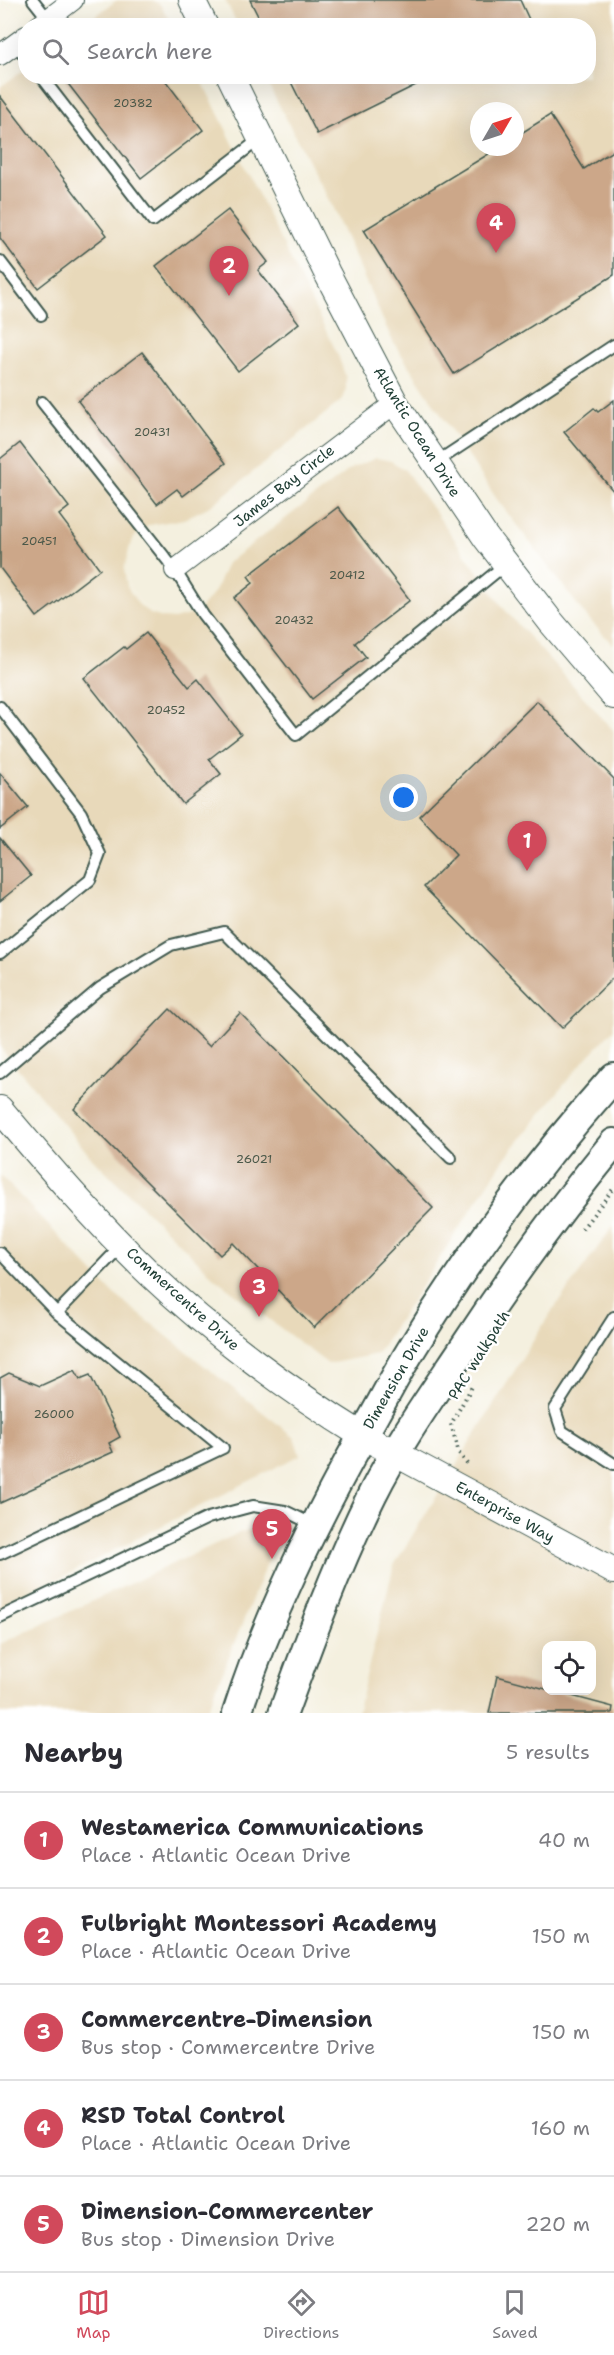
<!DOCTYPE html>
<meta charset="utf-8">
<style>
:root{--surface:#fff;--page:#f2f2f3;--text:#2b2b33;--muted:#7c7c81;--line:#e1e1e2;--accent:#d1495b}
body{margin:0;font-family:"Shantell Sans",sans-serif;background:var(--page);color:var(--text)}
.controls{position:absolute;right:18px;bottom:18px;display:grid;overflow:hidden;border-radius:12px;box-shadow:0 6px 24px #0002}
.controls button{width:54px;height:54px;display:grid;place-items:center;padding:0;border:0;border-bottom:2px solid var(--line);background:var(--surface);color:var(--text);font:30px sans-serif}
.compass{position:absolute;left:470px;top:102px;width:54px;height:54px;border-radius:50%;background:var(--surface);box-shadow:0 6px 24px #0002;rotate:51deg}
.you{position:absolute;left:404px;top:798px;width:21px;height:21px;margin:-15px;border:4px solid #fff;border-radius:50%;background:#1a73e8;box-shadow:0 0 0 9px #1a73e833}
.badge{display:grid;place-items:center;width:39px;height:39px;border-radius:50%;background:var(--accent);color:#fff;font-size:20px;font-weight:700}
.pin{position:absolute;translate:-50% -50px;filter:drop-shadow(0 2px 3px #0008)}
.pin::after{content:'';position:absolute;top:32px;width:21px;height:18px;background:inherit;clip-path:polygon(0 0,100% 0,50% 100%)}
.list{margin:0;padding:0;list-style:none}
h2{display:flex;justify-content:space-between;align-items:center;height:78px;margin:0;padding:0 24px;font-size:26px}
h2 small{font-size:20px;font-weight:400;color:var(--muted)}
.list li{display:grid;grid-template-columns:39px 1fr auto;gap:18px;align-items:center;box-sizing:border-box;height:96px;padding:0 24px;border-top:2px solid var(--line)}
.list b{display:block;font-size:22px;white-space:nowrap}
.list p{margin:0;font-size:20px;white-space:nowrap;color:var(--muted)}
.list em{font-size:20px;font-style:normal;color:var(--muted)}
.icon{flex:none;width:33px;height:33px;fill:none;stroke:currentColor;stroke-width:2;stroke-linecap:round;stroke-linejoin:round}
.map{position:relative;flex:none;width:614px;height:1713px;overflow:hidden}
.search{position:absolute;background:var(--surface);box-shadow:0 6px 24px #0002;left:18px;right:18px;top:18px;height:66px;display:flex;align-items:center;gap:15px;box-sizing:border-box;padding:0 21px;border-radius:24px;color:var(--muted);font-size:22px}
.sheet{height:558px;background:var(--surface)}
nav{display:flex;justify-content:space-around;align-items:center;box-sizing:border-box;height:84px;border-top:2px solid var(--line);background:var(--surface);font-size:16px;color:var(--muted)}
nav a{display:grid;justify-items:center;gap:3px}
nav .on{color:var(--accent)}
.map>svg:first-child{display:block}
</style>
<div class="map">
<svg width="614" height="1713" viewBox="0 0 614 1713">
<rect width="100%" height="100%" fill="#fff"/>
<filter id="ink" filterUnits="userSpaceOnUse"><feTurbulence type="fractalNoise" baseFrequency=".0167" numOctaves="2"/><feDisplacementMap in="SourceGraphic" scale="12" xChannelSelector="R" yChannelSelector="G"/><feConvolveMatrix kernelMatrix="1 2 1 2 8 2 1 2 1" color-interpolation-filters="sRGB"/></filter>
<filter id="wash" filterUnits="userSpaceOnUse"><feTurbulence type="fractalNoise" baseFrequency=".008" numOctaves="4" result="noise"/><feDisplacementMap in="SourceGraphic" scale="24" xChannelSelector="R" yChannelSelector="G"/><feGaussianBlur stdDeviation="1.35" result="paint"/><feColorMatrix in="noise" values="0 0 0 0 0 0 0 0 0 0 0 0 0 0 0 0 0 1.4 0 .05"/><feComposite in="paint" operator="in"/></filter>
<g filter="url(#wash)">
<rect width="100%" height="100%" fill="#f4f0df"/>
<path fill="#e8d9ba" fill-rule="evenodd" d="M117,0H150L160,4L172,25H83Z
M225,0H614V646L586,616L496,498L393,342L331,204L264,77L588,76V26L238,25ZM479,111H515V147H479Z
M25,69L26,76L200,77L338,355L346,378V389L341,401L212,505L184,519L149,525L137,534L131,542L124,569L127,587L138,604L150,614L163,618L174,619L197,613L215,591L227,563L352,468L376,458L391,461L405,470L505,610L614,731V1029L574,1072L505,1158L377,1354L328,1364L216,1279L90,1156L0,1047V87Z
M0,1175L114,1294L294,1437L300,1455L0,1609Z
M614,1225V1713H357L394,1565L548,1317ZM546,1646H592V1690H546Z
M282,1525L206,1713H0V1644L239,1533L259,1526Z"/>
<g id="blocks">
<path fill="#cca789" d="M250,0H520L532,26H263Z
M62,76H162L203,130L141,178Z
M288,76H434L317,134Z
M0,96L107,235L38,288L0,238Z
M550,115L584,169L614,150V275L454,374L364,230L500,147H515V137Z
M228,210L268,262L258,270L299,323L238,371L156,266Z
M142,352L226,463L183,496L177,489L157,504L78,401Z
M614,400V492L564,432L594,408L598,412Z
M20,443L69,507L59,515L100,569L37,617L0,568V459Z
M338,507L410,600L355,643L366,657L312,699L234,598L253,583L248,576Z
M146,633L189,687L198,679L241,734L209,759L221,774L183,804L84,678L124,647L126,649Z
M537,701L614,779V977L562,1028L424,887L456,855L419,816Z
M0,773L28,807L0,829Z
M0,838L31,876L0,901Z
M170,1009L209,1046L240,1013L433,1208L314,1328L233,1243L220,1255L74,1109Z
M75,1370L80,1379L90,1375L120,1437L109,1443L113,1452L0,1503V1378L9,1373L40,1386Z
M497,1676L613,1707L612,1713H489Z"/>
</g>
</g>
<g filter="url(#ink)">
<use href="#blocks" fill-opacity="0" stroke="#3f584e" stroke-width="1.5"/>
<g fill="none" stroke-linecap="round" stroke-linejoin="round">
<defs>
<path id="service" d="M33,0L48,19
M15,44L26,57
M41,76L153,221L261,138
M0,261L41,315
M42,402L175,570L203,615L296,735L506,564
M435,463L614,345
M0,707L81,813L100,854L90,880L0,953
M0,1073L100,988L171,945L224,932L451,1158
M0,1253L57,1313L223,1448L0,1554
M57,1313L122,1245
M614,1317L555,1409L562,1431L614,1464
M0,1617L208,1518L253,1506L285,1511L314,1525"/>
<path id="minor" d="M39,26L73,0
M0,55L26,36
M175,570L395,403"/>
<path id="tertiary" d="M192,0L205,26
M230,76L327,273L395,403L486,538L551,622L614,696
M0,1109C48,1166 96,1222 150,1274C212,1333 290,1391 363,1436L614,1571"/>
<path id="secondary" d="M237,1713C268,1616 313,1525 362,1437C379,1408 394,1378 411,1350C470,1253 539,1161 614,1077
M283,1713C310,1639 337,1565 372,1495C397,1445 430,1398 461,1352C509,1279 559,1210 614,1143"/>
</defs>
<use href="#service" stroke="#3f584e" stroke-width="14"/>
<use href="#minor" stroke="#3f584e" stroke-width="22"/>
<use href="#tertiary" stroke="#3f584e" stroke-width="28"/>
<use href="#secondary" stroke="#3f584e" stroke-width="32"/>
<path stroke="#3f584e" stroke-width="4" stroke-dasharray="1.5 4.5" stroke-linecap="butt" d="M582,1229L614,1188
M467,1464L459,1453L451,1424L473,1385"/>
<use href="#service" stroke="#fff" stroke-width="10"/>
<use href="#minor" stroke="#fff" stroke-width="20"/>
<use href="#tertiary" stroke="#fff" stroke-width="26"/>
<use href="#secondary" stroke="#fff" stroke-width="28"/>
</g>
</g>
<g text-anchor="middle" stroke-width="5" stroke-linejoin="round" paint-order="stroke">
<g font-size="12" fill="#4a5849">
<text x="133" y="107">20382</text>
<text x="152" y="436">20431</text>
<text x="39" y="545">20451</text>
<text x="347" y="579">20412</text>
<text x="294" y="624">20432</text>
<text x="166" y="714">20452</text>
<text x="254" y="1163">26021</text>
<text x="54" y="1418">26000</text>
</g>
<g font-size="15" fill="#1f3d34" stroke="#fff">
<text transform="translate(417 432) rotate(58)" y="5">Atlantic Ocean Drive</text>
<text transform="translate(284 486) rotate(-38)" y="5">James Bay Circle</text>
<text transform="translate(183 1299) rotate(42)" y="5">Commercentre Drive</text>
<text transform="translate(479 1355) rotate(-58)" y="5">PAC walkpath</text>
<text transform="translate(396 1378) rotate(-60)" y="5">Dimension Drive</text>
<text transform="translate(505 1512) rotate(29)" y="5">Enterprise Way</text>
</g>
</g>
</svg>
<div class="controls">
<button><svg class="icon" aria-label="locate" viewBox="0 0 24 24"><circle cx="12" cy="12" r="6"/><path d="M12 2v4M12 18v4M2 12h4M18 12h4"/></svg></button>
</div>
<svg class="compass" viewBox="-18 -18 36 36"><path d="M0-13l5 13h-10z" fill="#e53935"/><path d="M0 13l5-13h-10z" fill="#7c7c81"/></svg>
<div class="you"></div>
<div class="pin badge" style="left:527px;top:871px">1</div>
<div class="pin badge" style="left:229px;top:296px">2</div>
<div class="pin badge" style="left:259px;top:1317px">3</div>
<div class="pin badge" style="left:496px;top:253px">4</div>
<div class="pin badge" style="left:272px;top:1559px">5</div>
<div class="search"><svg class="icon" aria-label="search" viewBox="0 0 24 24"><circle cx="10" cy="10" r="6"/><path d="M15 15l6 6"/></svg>Search here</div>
</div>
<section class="sheet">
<h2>Nearby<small>5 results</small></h2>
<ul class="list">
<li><span class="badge">1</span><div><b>Westamerica Communications</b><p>Place · Atlantic Ocean Drive</p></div><em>40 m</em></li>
<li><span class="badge">2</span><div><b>Fulbright Montessori Academy</b><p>Place · Atlantic Ocean Drive</p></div><em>150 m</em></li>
<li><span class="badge">3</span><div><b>Commercentre-Dimension</b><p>Bus stop · Commercentre Drive</p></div><em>150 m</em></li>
<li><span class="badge">4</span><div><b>RSD Total Control</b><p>Place · Atlantic Ocean Drive</p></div><em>160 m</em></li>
<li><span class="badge">5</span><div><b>Dimension-Commercenter</b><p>Bus stop · Dimension Drive</p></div><em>220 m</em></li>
</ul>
</section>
<nav>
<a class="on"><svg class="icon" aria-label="map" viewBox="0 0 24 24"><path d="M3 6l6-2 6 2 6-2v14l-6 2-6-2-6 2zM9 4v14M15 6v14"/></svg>Map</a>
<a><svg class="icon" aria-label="directions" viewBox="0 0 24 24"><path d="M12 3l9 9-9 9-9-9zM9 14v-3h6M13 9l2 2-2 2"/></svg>Directions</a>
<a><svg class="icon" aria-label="saved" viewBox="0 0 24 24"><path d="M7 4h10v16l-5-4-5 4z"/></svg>Saved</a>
</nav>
